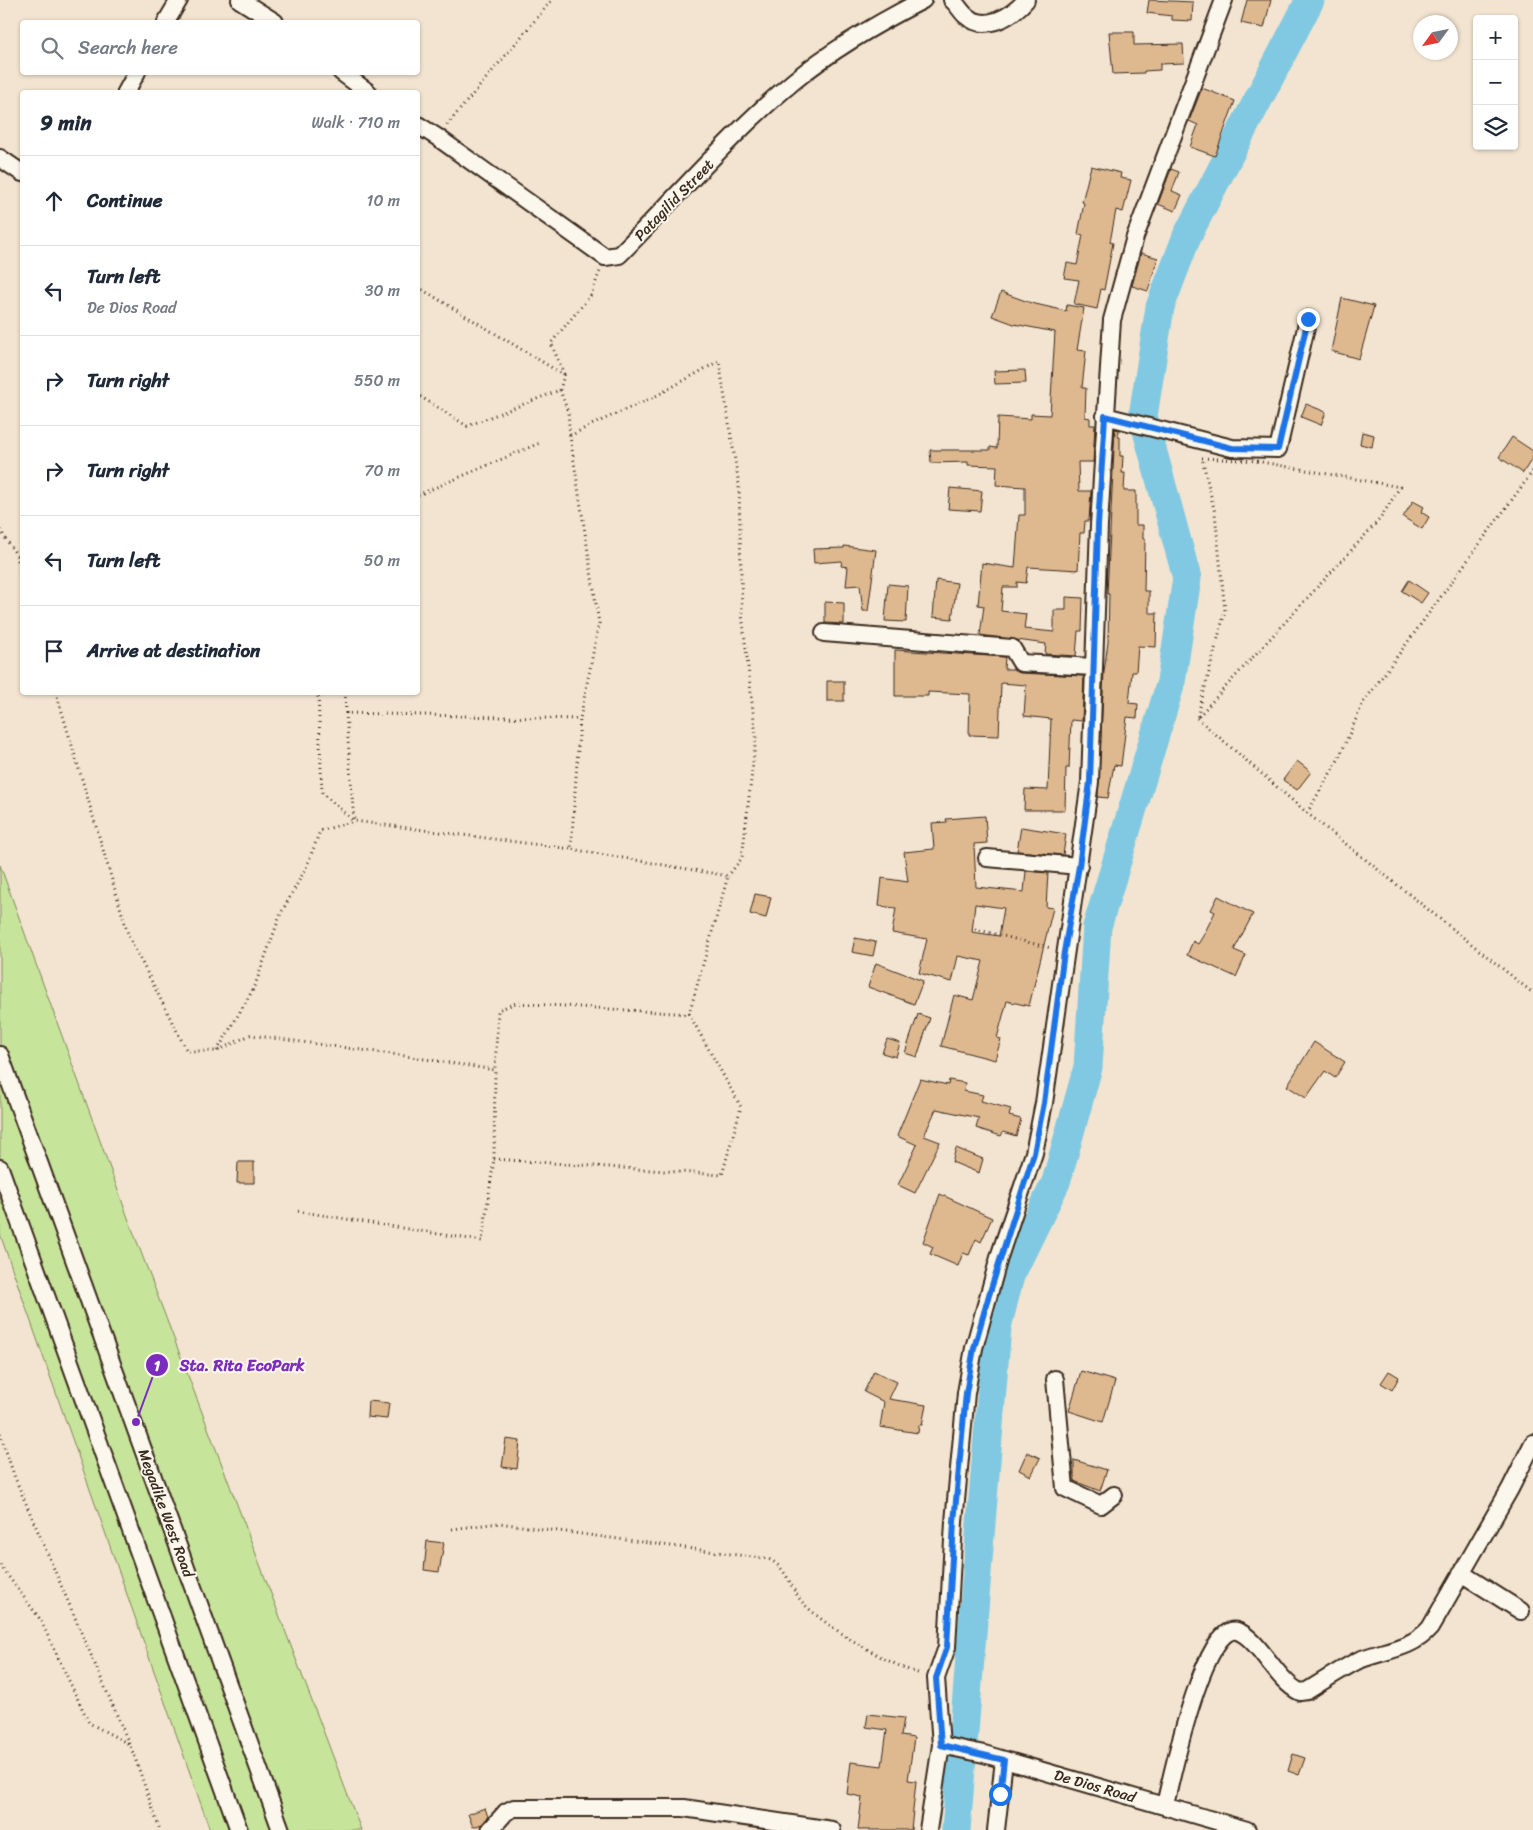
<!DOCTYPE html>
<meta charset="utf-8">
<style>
:root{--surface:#fff;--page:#f2f2f3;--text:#1f2937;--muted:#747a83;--line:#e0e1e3}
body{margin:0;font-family:Sriracha,sans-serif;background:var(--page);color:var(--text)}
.controls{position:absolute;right:15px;top:15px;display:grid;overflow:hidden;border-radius:5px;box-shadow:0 1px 4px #0004}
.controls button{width:45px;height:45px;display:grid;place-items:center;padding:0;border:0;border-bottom:1px solid var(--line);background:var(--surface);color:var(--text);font:25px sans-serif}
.compass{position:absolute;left:1413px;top:15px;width:45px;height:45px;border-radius:50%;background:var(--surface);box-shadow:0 1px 4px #0004;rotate:237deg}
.stop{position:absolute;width:15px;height:15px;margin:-11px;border:4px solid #1a73e8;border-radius:50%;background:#fff}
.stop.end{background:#1a73e8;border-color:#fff;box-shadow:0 1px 5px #0008}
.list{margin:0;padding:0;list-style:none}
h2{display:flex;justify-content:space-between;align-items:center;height:65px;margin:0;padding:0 20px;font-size:21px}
h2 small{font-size:16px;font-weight:400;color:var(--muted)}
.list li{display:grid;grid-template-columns:32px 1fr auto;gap:15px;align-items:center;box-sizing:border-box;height:90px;padding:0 20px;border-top:1px solid var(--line)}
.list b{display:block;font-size:19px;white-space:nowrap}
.list p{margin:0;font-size:16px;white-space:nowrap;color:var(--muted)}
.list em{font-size:16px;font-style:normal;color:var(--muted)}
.icon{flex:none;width:28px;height:28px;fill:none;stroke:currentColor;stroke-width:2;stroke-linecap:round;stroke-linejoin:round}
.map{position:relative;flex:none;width:1533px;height:1830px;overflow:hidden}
.search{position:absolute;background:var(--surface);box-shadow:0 1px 4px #0004;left:20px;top:20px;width:400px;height:55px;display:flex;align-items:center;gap:12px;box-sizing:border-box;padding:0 18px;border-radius:5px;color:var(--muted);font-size:19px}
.panel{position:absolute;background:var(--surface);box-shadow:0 1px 4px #0004;left:20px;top:90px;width:400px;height:605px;border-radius:5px}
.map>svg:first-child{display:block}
</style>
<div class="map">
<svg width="1533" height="1830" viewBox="0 0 1533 1830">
<rect width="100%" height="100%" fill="#f2e4d0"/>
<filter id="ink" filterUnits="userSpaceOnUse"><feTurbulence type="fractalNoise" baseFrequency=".02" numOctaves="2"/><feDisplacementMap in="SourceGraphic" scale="10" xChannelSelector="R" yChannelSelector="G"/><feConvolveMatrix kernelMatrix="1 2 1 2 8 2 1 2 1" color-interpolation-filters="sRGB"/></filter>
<g filter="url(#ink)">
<path fill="#c7e49b" stroke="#81875c" d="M0,865L128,1218L361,1830H210L0,1234Z"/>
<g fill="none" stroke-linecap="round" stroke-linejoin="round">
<path stroke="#81c9e2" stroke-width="29" d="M956,1830L997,1327L1010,1276L1056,1182L1088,1067L1097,927L1171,682L1187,578L1143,416L1160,307L1187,236L1310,0"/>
</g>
<path fill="#deb88f" stroke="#3b2a1e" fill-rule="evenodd" d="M1149,0L1193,2L1192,21L1172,20V16L1147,13Z
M1247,0H1271L1264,28L1241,23Z
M1109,32H1134V45L1183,44L1184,63L1160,64V70L1144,71V73L1113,74Z
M1202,88L1235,101L1215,156L1190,147L1198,125L1189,121Z
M1091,166L1121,173L1120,178L1131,180L1123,212L1116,210L1110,242L1113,243L1104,290L1101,289L1097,309L1074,304L1079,280L1064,278L1067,263L1077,265L1083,235L1078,234L1084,203L1082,202Z
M1171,169L1179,172L1172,191L1182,195L1175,211L1158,204Z
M1141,253L1158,258L1148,291L1132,286Z
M1001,292L1031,303L1066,311L1067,305L1084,308L1077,350L1086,351L1082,388H1086L1085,417L1090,418V425H1095L1093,462H1078L1079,491H1091L1089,521H1085L1084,533H1080L1078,570L1028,567L1026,583L1017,582V587H1003L1001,611L1026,614L1024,629L1054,632V610H1066V597L1083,598L1082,631H1078L1076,656L1045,654L1046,644L980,635L984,606L978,605L982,563L1015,568L1019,515H1025V487L996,485L997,466L968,465V462L931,463L930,450H990V447L997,448L998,417L1031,419V414L1050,415L1055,332L1014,324L992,316Z
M1342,298L1374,306L1359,359L1331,351Z
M1025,370L1026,383L995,384L994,371Z
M1306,404L1326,412L1321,425L1301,417Z
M1115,429L1119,430L1118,437H1120V456H1123L1122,473H1125L1124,491H1136V525H1143V539H1145L1144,591H1149V613H1157L1156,647L1138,646L1136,672H1132L1129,703L1138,704L1137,718L1127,717L1121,766L1114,765L1108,798L1098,797L1104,672L1108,642L1109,594H1107Z
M1362,432L1374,435L1372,447L1360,444Z
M1512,437L1533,451V457L1523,473L1499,457Z
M950,488L982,491L980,511L948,509Z
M1413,501L1424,507L1421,512L1429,517L1422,529L1403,517Z
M844,546L876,550L868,611H863L860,585L846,586L848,567L841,566L842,561L814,563L813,549L844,548Z
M936,580L957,583L952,619L933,617Z
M1409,580L1428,593L1421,603L1402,591Z
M888,584L908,586L906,622L885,621Z
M825,602L844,603V624L825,623Z
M895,650L1005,657L1004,669H1014L1020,673L1084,676L1082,721L1071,720L1069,768H1066L1065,810H1024L1025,789L1048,790L1051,719L1024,716L1026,685L1001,683L999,736L969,735L970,694L928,692V696H895Z
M827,681H844V701H827Z
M1297,761L1311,772L1297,790L1283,780Z
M985,816L987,843L974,844L976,887L1024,892L1026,871L1048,873L1046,907L1053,908L1029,1006L1007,1001L997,1038L1001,1039L995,1060L941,1046L954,995L973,1000L983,961L958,956L952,982L919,973L927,939L892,933L896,908L879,906L882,878L908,882L904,852L934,849L932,823L947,822L946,819ZM975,904L1004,908L999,936L972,932Z
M1021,827L1066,834L1063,855L1017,851Z
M755,894L771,897L766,918L750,914Z
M1218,896L1253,914L1234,950L1246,955L1236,977L1187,955L1193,941L1198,944L1203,936L1215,912L1211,910Z
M855,938L876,942L873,956L852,952Z
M876,963L923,981L914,1004L868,987Z
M918,1014L930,1018L917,1057L905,1053Z
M887,1039L900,1043L896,1057L882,1053Z
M1314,1042L1345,1062L1335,1078L1325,1071L1306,1098L1287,1086Z
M920,1079L948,1085L949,1080L965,1083L964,1091L983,1095L981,1101L1011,1109L1009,1116L1021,1119L1016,1136L1003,1132L1001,1136L976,1128L979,1118L936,1109L924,1136L940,1142L915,1193L898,1185L917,1145L897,1136Z
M956,1148L983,1159L979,1173L952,1162Z
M238,1162H254V1183H237Z
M940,1194L992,1218L981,1242L976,1239L969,1255L963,1253L958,1266L930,1254L933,1247L923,1242Z
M874,1371L897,1382L889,1399L926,1405L922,1425H919L918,1433L880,1427L884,1402L864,1392Z
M1081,1371L1115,1381L1103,1422L1069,1411Z
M1389,1371L1399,1377L1392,1390L1381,1383Z
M368,1401L389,1403L387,1419L367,1417Z
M506,1439L520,1441L517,1469L502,1467Z
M1027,1452L1040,1458L1031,1476L1019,1470Z
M1074,1460L1107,1470L1100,1491L1074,1481Z
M427,1541L444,1543L439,1572L424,1570Z
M868,1714L904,1718L901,1736L914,1738L908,1780L916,1781L911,1830H858L862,1797L847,1794L851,1762L882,1766L887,1730L866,1727Z
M1293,1754L1305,1758L1299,1775L1288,1771Z
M485,1808L488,1817L482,1824L473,1827L468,1814Z"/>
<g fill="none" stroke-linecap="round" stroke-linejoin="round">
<defs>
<path id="minor" d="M240,0L275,22
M952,0C957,4 960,10 965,15C985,33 1011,17 1026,0
M166,22L179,0
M341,72L368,92
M126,92L137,72
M418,125L437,137L605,257L619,255C677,197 731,133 794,81C834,48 878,23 923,0
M0,158L22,173
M1105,416L1232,448L1278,449L1308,319
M824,633L1012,648L1021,663L1094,667
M987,858L1079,866
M0,1055L281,1830
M0,1168L239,1830
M1055,1379L1065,1488L1101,1505L1114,1495
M1461,1573L1521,1611
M941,1745L984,1754L1247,1830
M1165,1805C1171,1780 1204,1622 1237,1631C1259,1638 1276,1681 1300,1692L1307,1691C1323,1681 1340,1670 1357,1661C1382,1650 1411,1650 1430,1628L1510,1489L1533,1443
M490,1830L506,1812L514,1808H684L832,1830
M928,1830L941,1745L936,1678L947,1647L954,1522L966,1393L974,1348L1000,1254L1034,1153L1044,1103L1090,782L1099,525L1112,320L1135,237L1224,0
M996,1830L1004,1760"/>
</defs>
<use href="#minor" stroke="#3b2a1e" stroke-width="20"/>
<path stroke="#3b2a1e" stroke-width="3" stroke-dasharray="1 4" stroke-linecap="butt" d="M447,125L552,0
M418,287L564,375L560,390L467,426L418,395
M564,374L551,343L591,295L600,271
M560,390L568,412L570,436
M1202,458L1256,461L1400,487L1380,519L1197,718L1225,611L1215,513Z
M418,495L542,442
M0,530L17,556L22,577
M17,556L22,548
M56,692L129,937L187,1051H217L250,1035L399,1055L495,1070L494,1159L482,1241L297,1211
M318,692L322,793L354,821
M345,692L346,713L579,719
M346,713L354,821L571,849
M1197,718L1307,813L1533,993
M1307,813L1338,760L1363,703L1533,471
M975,929L1051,948
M689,1014L728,876L571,849L580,719L599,623L570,436L589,426L654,397L719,361L739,485L742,614L756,737L742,858L728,876
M217,1051L254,988L281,913L306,868L320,831L354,821
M494,1159L722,1175L741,1107L689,1014L516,1003L498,1010L495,1070
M0,1433L15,1478L134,1755L160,1830
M452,1529L499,1523L768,1559C787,1566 790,1589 803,1603C826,1627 889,1665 921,1674
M0,1565L40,1619L89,1723L129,1744"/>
<use href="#minor" stroke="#fbf7ec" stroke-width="16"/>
</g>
</g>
<g fill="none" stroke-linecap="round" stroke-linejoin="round" filter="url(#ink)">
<path stroke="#1a73e8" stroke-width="6" d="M1000,1794L1004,1760L941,1745L936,1678L947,1647L954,1522L966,1393L974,1348L989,1295L1034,1153L1044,1103L1064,952L1079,866L1090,782L1098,525L1105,416L1232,448L1278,449L1308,319"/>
</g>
<g text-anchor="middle" stroke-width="4" stroke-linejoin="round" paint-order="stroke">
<g font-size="15" fill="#3b2a1e" stroke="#fbf7ec">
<text transform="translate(674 200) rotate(-46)" y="5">Patagilid Street</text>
<text transform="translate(166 1513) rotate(70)" y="5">Megadike West Road</text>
<text transform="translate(1095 1786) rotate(16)" y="5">De Dios Road</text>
</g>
</g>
<path fill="none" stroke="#7b2cbf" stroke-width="2" d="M136 1422L157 1365"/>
<g fill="#7b2cbf" stroke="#fbf7ec" stroke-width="2">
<circle cx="136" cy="1422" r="5"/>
<circle cx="157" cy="1365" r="12"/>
</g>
<g font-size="15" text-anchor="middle" font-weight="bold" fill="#fff">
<text x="157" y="1371">1</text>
</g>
<g font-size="16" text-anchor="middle" font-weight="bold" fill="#7b2cbf" stroke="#fbf7ec" stroke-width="4" stroke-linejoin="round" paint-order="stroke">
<text x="242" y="1371">Sta. Rita EcoPark</text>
</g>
</svg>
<div class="controls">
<button>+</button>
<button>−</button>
<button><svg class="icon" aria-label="layers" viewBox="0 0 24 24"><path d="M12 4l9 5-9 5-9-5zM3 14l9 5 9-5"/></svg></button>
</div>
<svg class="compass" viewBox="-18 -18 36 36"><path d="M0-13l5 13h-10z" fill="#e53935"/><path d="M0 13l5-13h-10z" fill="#747a83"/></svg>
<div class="stop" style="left:1000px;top:1794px"></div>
<div class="stop end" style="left:1308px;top:319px"></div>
<div class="search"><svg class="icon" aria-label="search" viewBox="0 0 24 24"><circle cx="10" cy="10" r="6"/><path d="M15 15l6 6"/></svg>Search here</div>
<section class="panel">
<h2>9 min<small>Walk · 710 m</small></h2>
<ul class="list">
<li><svg class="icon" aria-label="ahead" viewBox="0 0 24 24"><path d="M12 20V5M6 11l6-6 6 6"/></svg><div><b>Continue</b></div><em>10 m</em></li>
<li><svg class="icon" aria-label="left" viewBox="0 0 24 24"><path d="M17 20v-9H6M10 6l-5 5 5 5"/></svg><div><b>Turn left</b><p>De Dios Road</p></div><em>30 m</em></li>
<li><svg class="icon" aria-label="right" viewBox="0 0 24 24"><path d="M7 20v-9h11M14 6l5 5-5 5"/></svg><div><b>Turn right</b></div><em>550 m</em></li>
<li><svg class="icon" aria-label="right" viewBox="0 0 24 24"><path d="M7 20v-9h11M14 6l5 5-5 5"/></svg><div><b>Turn right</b></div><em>70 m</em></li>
<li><svg class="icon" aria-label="left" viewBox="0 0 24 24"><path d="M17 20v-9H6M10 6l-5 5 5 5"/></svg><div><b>Turn left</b></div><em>50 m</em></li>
<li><svg class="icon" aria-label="arrive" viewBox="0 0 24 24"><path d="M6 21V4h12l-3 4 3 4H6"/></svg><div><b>Arrive at destination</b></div></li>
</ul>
</section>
</div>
